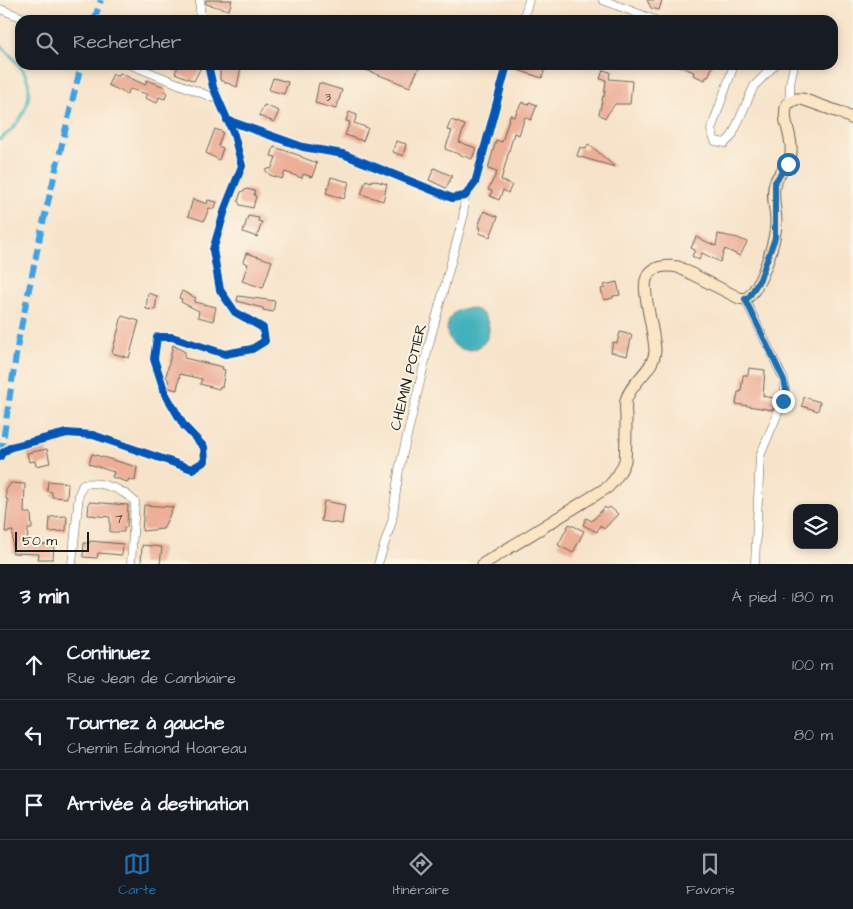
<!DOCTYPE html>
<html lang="fr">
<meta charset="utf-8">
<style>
:root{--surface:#171b24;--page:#242831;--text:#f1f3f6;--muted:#9ea1a6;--line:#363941;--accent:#1f6fb2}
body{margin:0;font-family:"Architects Daughter",sans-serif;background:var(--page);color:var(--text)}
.controls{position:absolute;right:15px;bottom:15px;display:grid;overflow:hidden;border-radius:10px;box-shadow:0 2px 8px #0003}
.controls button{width:45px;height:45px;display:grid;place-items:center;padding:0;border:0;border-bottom:1px solid var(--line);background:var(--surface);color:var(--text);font:25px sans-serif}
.scale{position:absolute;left:15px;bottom:12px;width:74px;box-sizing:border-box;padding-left:5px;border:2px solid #1c1c1c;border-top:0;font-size:14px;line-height:18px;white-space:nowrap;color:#1c1c1c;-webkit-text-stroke:4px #fcf5e5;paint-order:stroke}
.stop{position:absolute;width:15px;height:15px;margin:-11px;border:4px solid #1f6fb2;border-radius:50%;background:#fff}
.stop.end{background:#1f6fb2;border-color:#fff;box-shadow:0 1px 5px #0008}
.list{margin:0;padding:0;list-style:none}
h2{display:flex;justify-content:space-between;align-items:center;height:65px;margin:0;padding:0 20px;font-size:21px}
h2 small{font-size:16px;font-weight:400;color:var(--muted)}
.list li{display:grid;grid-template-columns:32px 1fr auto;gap:15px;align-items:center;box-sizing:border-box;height:70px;padding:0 20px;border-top:1px solid var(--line)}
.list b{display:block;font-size:19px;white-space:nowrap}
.list p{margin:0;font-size:16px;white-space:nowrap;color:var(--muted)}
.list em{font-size:16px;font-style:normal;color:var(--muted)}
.icon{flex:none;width:28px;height:28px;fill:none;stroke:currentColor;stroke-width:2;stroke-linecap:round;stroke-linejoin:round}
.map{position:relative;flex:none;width:853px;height:564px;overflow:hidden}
.search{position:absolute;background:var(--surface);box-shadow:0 2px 8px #0003;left:15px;right:15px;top:15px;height:55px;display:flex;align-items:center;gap:12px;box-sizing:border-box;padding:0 18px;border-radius:15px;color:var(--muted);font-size:19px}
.sheet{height:275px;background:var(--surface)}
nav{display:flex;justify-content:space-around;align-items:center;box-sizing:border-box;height:70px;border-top:1px solid var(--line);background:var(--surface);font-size:14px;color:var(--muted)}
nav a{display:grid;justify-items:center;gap:2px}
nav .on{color:var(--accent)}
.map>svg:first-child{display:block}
</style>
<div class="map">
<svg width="853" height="564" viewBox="0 0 853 564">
<rect width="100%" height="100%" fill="#fcf5e5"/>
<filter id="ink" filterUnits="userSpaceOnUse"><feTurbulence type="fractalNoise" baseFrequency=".02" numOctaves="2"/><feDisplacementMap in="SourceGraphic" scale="10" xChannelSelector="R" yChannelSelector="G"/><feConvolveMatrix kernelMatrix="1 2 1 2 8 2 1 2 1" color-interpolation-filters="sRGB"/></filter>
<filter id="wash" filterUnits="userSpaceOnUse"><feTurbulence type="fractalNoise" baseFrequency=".0096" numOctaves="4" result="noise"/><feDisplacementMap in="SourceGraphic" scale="20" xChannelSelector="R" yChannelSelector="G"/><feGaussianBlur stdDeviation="1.12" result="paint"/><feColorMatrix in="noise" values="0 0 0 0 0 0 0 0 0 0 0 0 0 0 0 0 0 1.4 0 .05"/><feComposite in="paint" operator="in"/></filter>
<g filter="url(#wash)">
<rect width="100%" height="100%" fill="#f7e3c9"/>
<path fill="#42b1bb" stroke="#2f666c" d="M447 329a21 21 0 1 1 42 0a21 21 0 1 1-42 0Z"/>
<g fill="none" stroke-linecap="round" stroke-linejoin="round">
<path stroke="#42b1bb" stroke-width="3" d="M0,44C8,54 20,63 25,74C37,98 19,127 0,139"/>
</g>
<g id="blocks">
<path fill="#ecaf98" d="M206,0H232L229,10L206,4Z
M647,0H662L659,10L651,8Z
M179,65H202L194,81L175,73Z
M220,65H233L241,67L237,87L220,80Z
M353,65H420L410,87Z
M512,65H546L542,78L512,68Z
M677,65H713L708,77H706L705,80L693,75L694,72Z
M603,70L610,72L609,79L632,81L630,104H615L605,118L599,114L603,96L604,97L606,80L600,79Z
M120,73L145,85L147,80L165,87L164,91L167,92L165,99L159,97L157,103L145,98L147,94L130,89L127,94L108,85L113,74L118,77Z
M273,78L288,82L284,94L269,90Z
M319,83L342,90L336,109L315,103Z
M522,102L528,105L529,102L537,105L531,120L525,117L519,135L514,133L501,180L512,185L508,193L503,190L499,200L490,196L492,191L488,190L497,172L488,169L496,140L502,142L510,115L514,117Z
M264,105L279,111L274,122L259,116Z
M349,112L357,115L354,123L368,128L363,141L345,135L350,122L346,121Z
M451,120L465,125L459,142L476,148L472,159L445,149L452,131L447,130Z
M215,129L223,132L218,146L223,148L219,160L206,153Z
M396,141L406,144L403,156L393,152Z
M588,144L596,150L615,167L577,156L580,147L586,149Z
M274,147L301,156V157L317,163L312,177L303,174L302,178L285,172L282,179L270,175L265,170L272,168L276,157L271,156Z
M434,168L452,176L446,188L429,180Z
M331,177L349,182L344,199L326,193Z
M366,180L371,182L372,180L387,184L383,201L361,194Z
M247,189L255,191L254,195L256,196L253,208L240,205L238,201L241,192Z
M193,199L207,204L208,200L217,202L214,209L209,208L204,221L188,216Z
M484,211L498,217L490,237L479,233L481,228L478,227Z
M248,216L259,218L258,221L262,222L257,237L243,232Z
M718,234L738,238L747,242L740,256L725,249L720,262L702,253L699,260L692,256L695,250L691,248L696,237L716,246Z
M246,253L272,261L263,288L242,281L248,264L243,262Z
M617,282L620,295L613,296V298L604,300L601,289L605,288L604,285Z
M182,291L196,298L194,302L216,307L213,321L198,317L199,311L181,302L182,299L179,298Z
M148,293L157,296L155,310L146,309Z
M238,296L275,301L273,312L263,310V308L258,307L237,301Z
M122,316L139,321L129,358L112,353Z
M620,332L632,335L627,356L611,352L613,342L617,343Z
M173,345L185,352L184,358L223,367L222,369L225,370L222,387L220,386L219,389L200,384L202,379L180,374L177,390L169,388L168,379L166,377Z
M749,368L765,370L763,396L778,399L773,410L736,404L738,392H741L743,375H748Z
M804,397L820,402L818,411L802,406Z
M47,449L50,463L36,466L35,461L29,462L27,453Z
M92,454L137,467L135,481L129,479L127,482L112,477L114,472L89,464Z
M48,481L68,483L67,498L52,497V492L47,491Z
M11,483L25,484L24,513H31L32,529H28L27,544L54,545L53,559H38L39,554L12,553L13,531L5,532L8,500L6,499V490Z
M324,501L345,505L342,524L321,521Z
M89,502L128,505L127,527H124V532H110V517L88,515Z
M144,505L173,507L163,529L142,531Z
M605,507L607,509L610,507L618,514L604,529L600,525L597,532L583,525L586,518L592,521Z
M67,516L66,531L49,532L50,517Z
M569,524L584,531L573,553L558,545Z
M90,541L123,544L122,555L98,553L97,558L83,557L84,543H90Z
M142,545L162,547L160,564H141Z"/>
</g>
</g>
<g filter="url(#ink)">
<use href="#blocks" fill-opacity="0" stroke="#696259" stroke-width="1"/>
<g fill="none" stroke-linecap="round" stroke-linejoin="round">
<defs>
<path id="street" d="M603,0L655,20
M0,9L29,20
M200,20V0
M523,20L529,0
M131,65L219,100
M734,65L711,130L715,141L725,143L732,136L754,86L775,65
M790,101V83L794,65
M227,120L303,147L343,154L452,198L465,196L475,183L507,65
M745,299L784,380L785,390L783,401L760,456L755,564
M0,457L1,454L11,447L67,433L93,435L192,469L205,461L204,447L184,426L165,393L154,359L157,337H172L225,354L252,349L265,341L263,328L235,312L220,290L213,250L226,206L242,166L234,135L213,87L208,65
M72,564L79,494L83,484C101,481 123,489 135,502L131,564
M378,564L392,521L399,470L429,344L463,218L465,196"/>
<path id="secondary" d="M483,564L608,487C616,479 621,472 625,461C626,447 626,433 626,419C626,413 625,406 626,400C631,382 654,370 655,351C655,334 642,292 646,280C650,266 666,265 678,267L739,298L745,299C761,291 776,239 776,222C776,209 771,195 775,183C779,171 791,165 791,153C793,135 781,121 787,104L796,99H802L839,112L853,119"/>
</defs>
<use href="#street" stroke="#696259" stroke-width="9"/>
<use href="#secondary" stroke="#696259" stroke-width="13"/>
<use href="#street" stroke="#fff" stroke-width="8"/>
<use href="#secondary" stroke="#fce5c4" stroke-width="11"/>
<path stroke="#3da2ea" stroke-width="6" stroke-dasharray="12 6" stroke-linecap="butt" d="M94,20L101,0
M1,454L18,342L42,227L81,65"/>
<defs>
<path id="cycleway" d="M227,120L303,147L343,154L452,198L465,196L475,183L507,65
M0,457L1,454L11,447L67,433L93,435L192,469L205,461L204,447L184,426L165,393L154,359L157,337H172L225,354L252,349L265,341L263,328L235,312L220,290L213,250L226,206L242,166L234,135L213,87L208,65"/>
</defs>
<use href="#cycleway" stroke="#fcf5e5" stroke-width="11"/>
<use href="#cycleway" stroke="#0057b8" stroke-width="8"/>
</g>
</g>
<g fill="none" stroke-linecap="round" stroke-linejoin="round" filter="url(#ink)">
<path stroke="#1f6fb2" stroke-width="6" d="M783,401L786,390L784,380L745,299L749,297L760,279L775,238V182L788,164"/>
</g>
<g text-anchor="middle" stroke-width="4" stroke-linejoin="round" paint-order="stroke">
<g font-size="12" fill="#50413b">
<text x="328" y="101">3</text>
<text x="119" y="523">7</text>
</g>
<g font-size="15" fill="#1c1c1c" stroke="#fcf5e5">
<text transform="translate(408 377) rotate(-76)" y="5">CHEMIN POTIER</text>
</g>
</g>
</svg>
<div class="controls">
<button><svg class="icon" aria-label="layers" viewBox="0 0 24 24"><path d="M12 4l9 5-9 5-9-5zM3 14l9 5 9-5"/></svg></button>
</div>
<div class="scale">50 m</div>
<div class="stop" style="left:788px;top:164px"></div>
<div class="stop end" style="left:783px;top:401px"></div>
<div class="search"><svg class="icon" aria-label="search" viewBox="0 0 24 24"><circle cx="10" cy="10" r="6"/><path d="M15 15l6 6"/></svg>Rechercher</div>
</div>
<section class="sheet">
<h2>3 min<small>À pied · 180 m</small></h2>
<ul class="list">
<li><svg class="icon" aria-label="ahead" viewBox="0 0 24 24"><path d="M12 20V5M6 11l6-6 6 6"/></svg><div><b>Continuez</b><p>Rue Jean de Cambiaire</p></div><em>100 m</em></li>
<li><svg class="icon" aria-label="left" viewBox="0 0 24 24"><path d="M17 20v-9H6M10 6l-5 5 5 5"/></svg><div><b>Tournez à gauche</b><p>Chemin Edmond Hoareau</p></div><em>80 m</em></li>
<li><svg class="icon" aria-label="arrive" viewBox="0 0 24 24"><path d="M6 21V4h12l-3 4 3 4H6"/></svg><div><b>Arrivée à destination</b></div></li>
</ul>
</section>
<nav>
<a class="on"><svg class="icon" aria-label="map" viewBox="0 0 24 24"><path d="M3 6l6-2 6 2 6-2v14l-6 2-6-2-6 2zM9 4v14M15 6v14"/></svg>Carte</a>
<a><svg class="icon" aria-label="directions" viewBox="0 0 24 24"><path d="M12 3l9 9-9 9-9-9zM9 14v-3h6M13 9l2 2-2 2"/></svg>Itinéraire</a>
<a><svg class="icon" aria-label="saved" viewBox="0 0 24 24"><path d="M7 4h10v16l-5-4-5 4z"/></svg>Favoris</a>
</nav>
